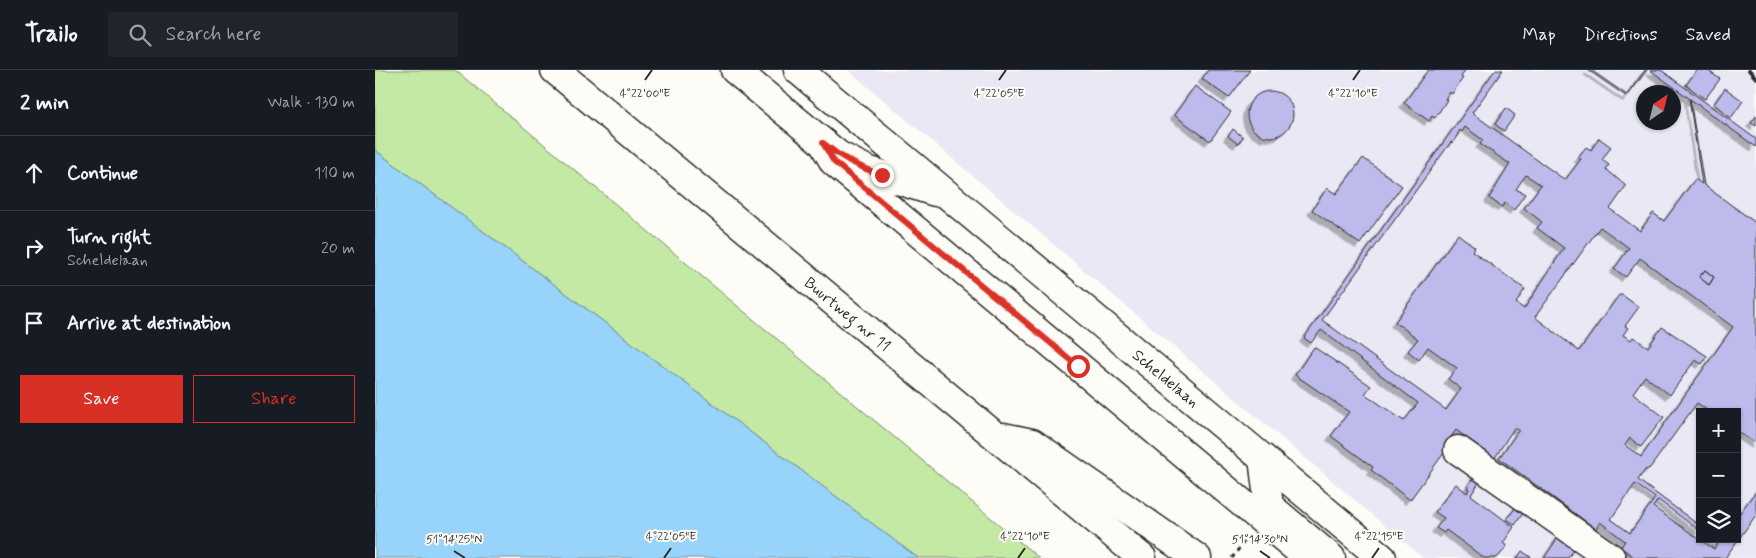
<!DOCTYPE html>
<meta charset="utf-8">
<style>
:root{--surface:#171b24;--page:#20242c;--text:#f1f3f6;--muted:#9ea1a6;--line:#363941;--accent:#d93025}
body{margin:0;font-family:Mynerve,sans-serif;background:var(--page);color:var(--text)}
.controls{position:absolute;right:15px;bottom:15px;display:grid;overflow:hidden;border-radius:0px;box-shadow:0 1px 4px #0004}
.controls button{width:45px;height:45px;display:grid;place-items:center;padding:0;border:0;border-bottom:1px solid var(--line);background:var(--surface);color:var(--text);font:25px sans-serif}
.compass{position:absolute;left:1261px;top:15px;width:45px;height:45px;border-radius:50%;background:var(--surface);box-shadow:0 1px 4px #0004;rotate:35deg}
.stop{position:absolute;width:15px;height:15px;margin:-11px;border:4px solid #d93025;border-radius:50%;background:#fff}
.stop.end{background:#d93025;border-color:#fff;box-shadow:0 1px 5px #0008}
.list{margin:0;padding:0;list-style:none}
h2{display:flex;justify-content:space-between;align-items:center;height:65px;margin:0;padding:0 20px;font-size:21px}
h2 small{font-size:16px;font-weight:400;color:var(--muted)}
.list li{display:grid;grid-template-columns:32px 1fr auto;gap:15px;align-items:center;box-sizing:border-box;height:75px;padding:0 20px;border-top:1px solid var(--line)}
.list b{display:block;font-size:19px;white-space:nowrap}
.list p{margin:0;font-size:16px;white-space:nowrap;color:var(--muted)}
.list em{font-size:16px;font-style:normal;color:var(--muted)}
.actions{display:flex;gap:10px;padding:15px 20px}
.actions a{flex:1;padding:11px 0;border:1px solid var(--accent);border-radius:0px;text-align:center;font-size:18px;color:var(--accent)}
.actions .main{background:var(--accent);color:#fff}
.icon{flex:none;width:28px;height:28px;fill:none;stroke:currentColor;stroke-width:2;stroke-linecap:round;stroke-linejoin:round}
.map{position:relative;flex:none;width:1381px;height:488px;overflow:hidden}
header{display:flex;align-items:center;gap:30px;box-sizing:border-box;height:70px;padding:0 25px;background:var(--surface);border-bottom:1px solid var(--line)}
header strong{font-size:24px}
nav{display:flex;gap:28px;margin-inline-start:auto;font-size:18px}
.search{width:350px;height:45px;background:var(--page);display:flex;align-items:center;gap:12px;box-sizing:border-box;padding:0 18px;border-radius:0px;color:var(--muted);font-size:19px}
main{display:flex}
aside{flex:1;background:var(--surface)}
.map>svg:first-child{display:block}
</style>
<header>
<strong>Trailo</strong>
<div class="search"><svg class="icon" aria-label="search" viewBox="0 0 24 24"><circle cx="10" cy="10" r="6"/><path d="M15 15l6 6"/></svg>Search here</div>
<nav><a>Map</a><a>Directions</a><a>Saved</a></nav>
</header>
<main>
<aside>
<h2>2 min<small>Walk · 130 m</small></h2>
<ul class="list">
<li><svg class="icon" aria-label="ahead" viewBox="0 0 24 24"><path d="M12 20V5M6 11l6-6 6 6"/></svg><div><b>Continue</b></div><em>110 m</em></li>
<li><svg class="icon" aria-label="right" viewBox="0 0 24 24"><path d="M7 20v-9h11M14 6l5 5-5 5"/></svg><div><b>Turn right</b><p>Scheldelaan</p></div><em>20 m</em></li>
<li><svg class="icon" aria-label="arrive" viewBox="0 0 24 24"><path d="M6 21V4h12l-3 4 3 4H6"/></svg><div><b>Arrive at destination</b></div></li>
</ul>
<div class="actions"><a class="main">Save</a><a>Share</a></div>
</aside>
<div class="map">
<svg width="1381" height="488" viewBox="0 0 1381 488">
<defs>
<filter id="shadow"><feDropShadow dx="-4.5" dy="4.5" stdDeviation="0" flood-color="#0004"/></filter>
</defs>
<rect width="100%" height="100%" fill="#fdfcf7"/>
<filter id="ink" filterUnits="userSpaceOnUse"><feTurbulence type="fractalNoise" baseFrequency=".02" numOctaves="2"/><feDisplacementMap in="SourceGraphic" scale="10" xChannelSelector="R" yChannelSelector="G"/><feConvolveMatrix kernelMatrix="1 2 1 2 8 2 1 2 1" color-interpolation-filters="sRGB"/></filter>
<g filter="url(#ink)">
<path fill="#eae8f4" fill-rule="evenodd" d="M473,0H1381V488H1048ZM1268,22H1298V52H1268ZM1325,342H1362V469H1325Z"/>
<path fill="#c3e9a4" stroke="#778a68" d="M0,0H80L664,488H543L0,80Z"/>
<path fill="#98d4f9" stroke="#6c90a7" d="M0,80L543,488H0Z"/>
<path fill="#bdbaec" stroke="#2b2b2b" fill-rule="evenodd" filter="url(#shadow)" d="M833,0H875L854,28L827,9Z
M1053,0H1090L1086,7L1088,8L1077,24L1075,22L1070,29L1072,30L1060,48L1057,46L1054,51L1029,33Z
M1120,0H1128L1097,43L1190,110L1206,89L1203,87L1211,77L1216,80L1224,68L1236,77L1227,90L1234,95L1231,99L1251,116L1235,139L1265,161L1278,143L1289,151L1320,109L1327,114L1314,28L1275,0H1286L1381,69V77L1315,29L1329,115L1381,153V374L1362,361V342H1335L1322,333L1275,398L1270,400L1263,410L1325,456V461L1283,430L1278,437L1339,479L1343,474L1336,469L1345,471L1346,469H1362V447L1381,421V445L1350,488H1260L1248,479L1242,488H1238L1250,471L1225,452L1221,459L1124,388L1144,360L1139,358L1096,425L1139,457L1128,473L1132,476L1125,485L1121,488H1109L1071,460L1069,463L1061,458L1069,448L1060,442L1081,414L1092,423L1094,419L1092,418L1113,383L1081,360L1068,378L1071,380L1035,430L996,400L998,397L956,366L974,342L920,305L939,277L996,316L990,324L1029,351L1043,333L946,260L936,273L929,268ZM1090,57L1108,70L1105,74L1135,94L1114,128L1127,137L1130,133L1139,140L1150,124L1141,119L1151,105L1166,115L1149,138L1167,152L1162,158L1189,178L1149,239L1141,233L1150,219L1097,181L1100,177L1083,164L1020,252L1043,269L1033,281L1044,290L1053,277L1082,298L1073,309L1086,319L1071,340L947,250L1076,72L1078,73L1085,60L1087,62ZM1225,157L1254,178L1239,199L1251,207L1265,188L1358,257L1266,387L1250,375L1255,368L1266,377L1289,347L1258,323L1270,306L1295,325L1320,290L1327,294L1332,286L1287,257L1273,277L1258,267L1256,270L1248,265L1253,258L1250,256L1264,237L1247,225H1244L1204,281L1160,247ZM1330,200L1339,207L1334,215L1324,207ZM1260,414L1280,428L1255,463L1236,449Z
M1213,0H1216L1252,25L1270,0H1272L1252,27Z
M1322,0H1332L1345,9L1330,29L1311,15Z
M820,16L856,42L835,71L799,45Z
M1350,18L1368,31L1356,48L1339,34Z
M872 44a23 23 0 1 1 46 0a23 23 0 1 1-46 0Z
M1131,38L1140,45L1129,61L1120,54Z
M1381,46V56L1376,53Z
M858,59L868,67L863,74L853,66Z
M988,88L1027,116L985,174L937,140L952,118L961,124Z
M1330,200L1339,207L1334,215L1324,207Z
M1144,433L1151,439L1140,455L1132,449Z
M1186,463L1202,475L1193,488H1169Z
M1147,481L1157,488H1142Z"/>
<g fill="none" stroke-linecap="round" stroke-linejoin="round">
<defs>
<g id="minor">
<path id="s1" d="M180,0L767,488"/>
<path d="M360,0L463,85L492,100L560,122"/>
<path id="s2" d="M423,0L1007,488"/>
<path d="M448,73L459,92L933,488"/>
<path d="M628,367L657,373L822,488"/>
<path d="M1083,380L1236,488"/>
<path d="M888,388L894,436L956,488"/>
</g>
</defs>
<use href="#minor" stroke="#2b2b2b" stroke-width="31"/>
<path stroke="#2b2b2b" stroke-width="3" stroke-dasharray="4 4" stroke-linecap="butt" d="M857,488L873,466"/>
<use href="#minor" stroke="#fdfcf7" stroke-width="28"/>
<path stroke="#2b2b2b" stroke-width="4" d="M1374,0L1381,8"/>
</g>
</g>
<g fill="none" stroke-linecap="round" stroke-linejoin="round" filter="url(#ink)">
<path stroke="#d93025" stroke-width="6" d="M507,105C485,98 466,88 448,73L459,92L703,296"/>
</g>
<path fill="none" stroke="#2b2b2b" stroke-width="2" d="M270,10L277,0M624,10L631,0M978,10L985,0M79,481L90,488M885,481L895,488M289,488L296,478M643,488L650,478M997,488L1004,478"/>
<g text-anchor="middle" stroke-width="4" stroke-linejoin="round" paint-order="stroke">
<g font-size="16" fill="#2b2b2b" stroke="#fdfcf7">
<text dy="6" stroke="none"><textPath href="#s1" startOffset="381">Buurtweg nr 11</textPath></text>
<text dy="6" stroke="none"><textPath href="#s2" startOffset="480">Scheldelaan</textPath></text>
</g>
</g>
<g font-size="12" text-anchor="middle" fill="#2b2b2b" stroke="#fdfcf7" stroke-width="4" stroke-linejoin="round" paint-order="stroke">
<text x="270" y="27">4°22'00"E</text>
<text x="624" y="27">4°22'05"E</text>
<text x="978" y="27">4°22'10"E</text>
<text x="296" y="470">4°22'05"E</text>
<text x="650" y="470">4°22'10"E</text>
<text x="1004" y="470">4°22'15"E</text>
<text x="79" y="473">51°14'25"N</text>
<text x="885" y="473">51°14'30"N</text>
</g>
</svg>
<div class="controls">
<button>+</button>
<button>−</button>
<button><svg class="icon" aria-label="layers" viewBox="0 0 24 24"><path d="M12 4l9 5-9 5-9-5zM3 14l9 5 9-5"/></svg></button>
</div>
<svg class="compass" viewBox="-18 -18 36 36"><path d="M0-13l5 13h-10z" fill="#e53935"/><path d="M0 13l5-13h-10z" fill="#9ea1a6"/></svg>
<div class="stop" style="left:703px;top:296px"></div>
<div class="stop end" style="left:507px;top:105px"></div>
</div>
</main>
